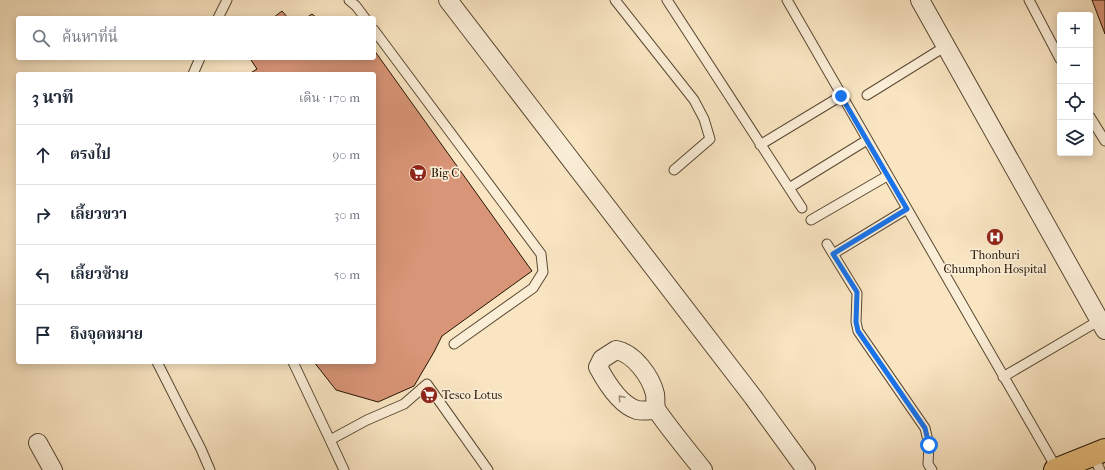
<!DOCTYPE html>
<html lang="th">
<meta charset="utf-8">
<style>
:root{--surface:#fff;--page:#f2f2f3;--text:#1f2937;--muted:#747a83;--line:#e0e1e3}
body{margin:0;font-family:"IM FELL French Canon","Noto Serif Thai",serif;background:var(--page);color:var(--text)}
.controls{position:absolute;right:12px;top:12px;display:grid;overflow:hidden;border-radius:4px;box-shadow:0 2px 10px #0003}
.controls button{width:36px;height:36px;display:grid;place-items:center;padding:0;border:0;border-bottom:1px solid var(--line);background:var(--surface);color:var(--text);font:20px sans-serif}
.stop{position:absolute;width:12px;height:12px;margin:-9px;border:3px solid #1a73e8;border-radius:50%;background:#fff}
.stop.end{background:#1a73e8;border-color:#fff;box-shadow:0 1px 4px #0008}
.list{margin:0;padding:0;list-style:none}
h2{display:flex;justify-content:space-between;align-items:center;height:52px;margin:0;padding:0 16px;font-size:17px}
h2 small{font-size:13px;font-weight:400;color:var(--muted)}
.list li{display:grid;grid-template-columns:26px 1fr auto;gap:12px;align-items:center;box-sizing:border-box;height:60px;padding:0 16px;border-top:1px solid var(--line)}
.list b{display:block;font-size:15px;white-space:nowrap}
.list em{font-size:13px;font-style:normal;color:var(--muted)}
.icon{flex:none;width:22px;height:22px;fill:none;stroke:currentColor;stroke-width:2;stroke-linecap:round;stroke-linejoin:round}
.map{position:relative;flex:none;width:1105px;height:470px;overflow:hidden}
.search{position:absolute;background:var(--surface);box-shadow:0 2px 10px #0003;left:16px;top:16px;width:360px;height:44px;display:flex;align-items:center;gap:10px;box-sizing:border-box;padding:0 14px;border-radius:4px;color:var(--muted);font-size:15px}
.panel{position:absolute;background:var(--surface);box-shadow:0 2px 10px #0003;left:16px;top:72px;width:360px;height:292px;border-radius:4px}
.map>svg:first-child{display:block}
</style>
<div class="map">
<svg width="1105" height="470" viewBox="0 0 1105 470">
<rect width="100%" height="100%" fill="#f9e5c2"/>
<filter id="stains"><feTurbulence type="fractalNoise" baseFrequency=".005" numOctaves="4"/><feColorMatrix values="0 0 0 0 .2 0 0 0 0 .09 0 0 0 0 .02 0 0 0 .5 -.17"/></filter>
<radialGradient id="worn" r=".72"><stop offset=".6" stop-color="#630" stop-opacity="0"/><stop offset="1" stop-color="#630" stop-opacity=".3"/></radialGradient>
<path fill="#d99577" stroke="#251401" d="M1092,0H1105V34Z
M282,11L288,18H273Z
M312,14L317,18H306Z
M374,50L532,271L442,336L434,352L414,386L378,402L336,390L314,362H374V74H249L257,69L251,60L255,58H374Z"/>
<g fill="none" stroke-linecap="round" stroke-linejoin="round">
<defs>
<path id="lane" d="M349,0L356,6L365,18
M615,0L694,100L704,119L710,139L674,170
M667,0L802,208
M787,0L1057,469
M1029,0L1060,59
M218,18L227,0
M374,30L541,254L543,272L533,288L454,344
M193,74L200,58
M867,95L946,46
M1090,117L1105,141
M760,145L841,96
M789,188L867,140
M811,220L887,176
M827,244L857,293L856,322L858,331L925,428L929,445L928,464L932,470
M833,254L907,209
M157,362L201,449L210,470
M293,362L330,440
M1003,377L1100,320
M1093,455L1100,470
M344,470L330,440L367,420L404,404L427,384L488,470"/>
<path id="street" d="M448,0L753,397L806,470
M920,0L1105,330
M656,410C650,410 643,411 637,410C620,405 606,382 598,367L602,359L616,350C634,353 651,377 655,394C656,400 654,407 658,412C672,432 688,451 703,470
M38,443L53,470"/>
<path id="primary" d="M1055,470L1105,450"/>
</defs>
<use href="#lane" stroke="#5a4831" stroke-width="11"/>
<use href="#street" stroke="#5a4831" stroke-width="20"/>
<use href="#primary" stroke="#251401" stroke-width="24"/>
<use href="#lane" stroke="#fbeed7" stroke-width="9"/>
<use href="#street" stroke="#fbeed7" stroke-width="18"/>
<use href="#primary" stroke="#ecc281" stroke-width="22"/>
</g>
<defs><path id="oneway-chevron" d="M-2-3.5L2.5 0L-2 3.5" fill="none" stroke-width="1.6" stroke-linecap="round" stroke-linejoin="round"/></defs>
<use stroke="#9b8c77" href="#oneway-chevron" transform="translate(621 398) rotate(-131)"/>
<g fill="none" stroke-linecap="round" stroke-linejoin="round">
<path stroke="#1a73e8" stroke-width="5" d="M841,96L907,209L833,254L857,292L856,322L858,331L925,428L929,445"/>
</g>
<defs>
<symbol id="supermarket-disc" viewBox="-11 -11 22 22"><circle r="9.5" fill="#8f2418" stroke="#fbeed7"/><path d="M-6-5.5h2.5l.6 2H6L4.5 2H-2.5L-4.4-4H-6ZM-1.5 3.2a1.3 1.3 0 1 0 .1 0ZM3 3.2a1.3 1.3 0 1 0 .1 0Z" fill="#fff"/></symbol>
<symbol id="hospital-disc" viewBox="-11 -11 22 22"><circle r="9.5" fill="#8f2418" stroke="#fbeed7"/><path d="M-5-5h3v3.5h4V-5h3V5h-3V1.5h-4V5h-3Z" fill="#fff"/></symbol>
</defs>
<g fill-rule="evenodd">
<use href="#supermarket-disc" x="408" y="163" width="20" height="20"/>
<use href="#hospital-disc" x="985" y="227" width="20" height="20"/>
<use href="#supermarket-disc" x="419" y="385" width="20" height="20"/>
</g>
<g text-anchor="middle" stroke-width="3.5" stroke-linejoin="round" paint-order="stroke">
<g font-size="12" fill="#251401" stroke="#fbeed7" text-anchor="start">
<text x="431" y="177">Big C</text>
<text x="995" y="259" text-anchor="middle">Thonburi<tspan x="995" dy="14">Chumphon Hospital</tspan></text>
<text x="442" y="399">Tesco Lotus</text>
</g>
</g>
<rect width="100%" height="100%" filter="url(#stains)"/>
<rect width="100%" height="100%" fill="url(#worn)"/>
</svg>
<div class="controls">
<button>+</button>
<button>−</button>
<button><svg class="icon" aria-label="locate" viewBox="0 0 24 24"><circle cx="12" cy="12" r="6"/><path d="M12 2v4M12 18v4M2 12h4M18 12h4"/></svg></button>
<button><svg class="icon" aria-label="layers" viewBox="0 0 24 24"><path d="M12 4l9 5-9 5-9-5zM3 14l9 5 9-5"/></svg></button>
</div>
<div class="stop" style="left:929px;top:445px"></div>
<div class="stop end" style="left:841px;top:96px"></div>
<div class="search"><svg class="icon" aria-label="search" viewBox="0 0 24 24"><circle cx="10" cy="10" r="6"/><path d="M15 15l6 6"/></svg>ค้นหาที่นี่</div>
<section class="panel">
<h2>3 นาที<small>เดิน · 170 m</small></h2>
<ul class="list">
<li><svg class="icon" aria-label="ahead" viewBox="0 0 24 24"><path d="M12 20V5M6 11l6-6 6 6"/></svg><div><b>ตรงไป</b></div><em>90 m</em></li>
<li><svg class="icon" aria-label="right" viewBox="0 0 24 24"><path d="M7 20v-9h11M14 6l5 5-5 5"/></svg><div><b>เลี้ยวขวา</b></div><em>30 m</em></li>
<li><svg class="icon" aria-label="left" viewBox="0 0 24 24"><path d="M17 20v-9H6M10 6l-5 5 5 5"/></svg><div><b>เลี้ยวซ้าย</b></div><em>50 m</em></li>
<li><svg class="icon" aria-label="arrive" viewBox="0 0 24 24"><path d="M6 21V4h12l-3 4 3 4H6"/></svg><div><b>ถึงจุดหมาย</b></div></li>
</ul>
</section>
</div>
